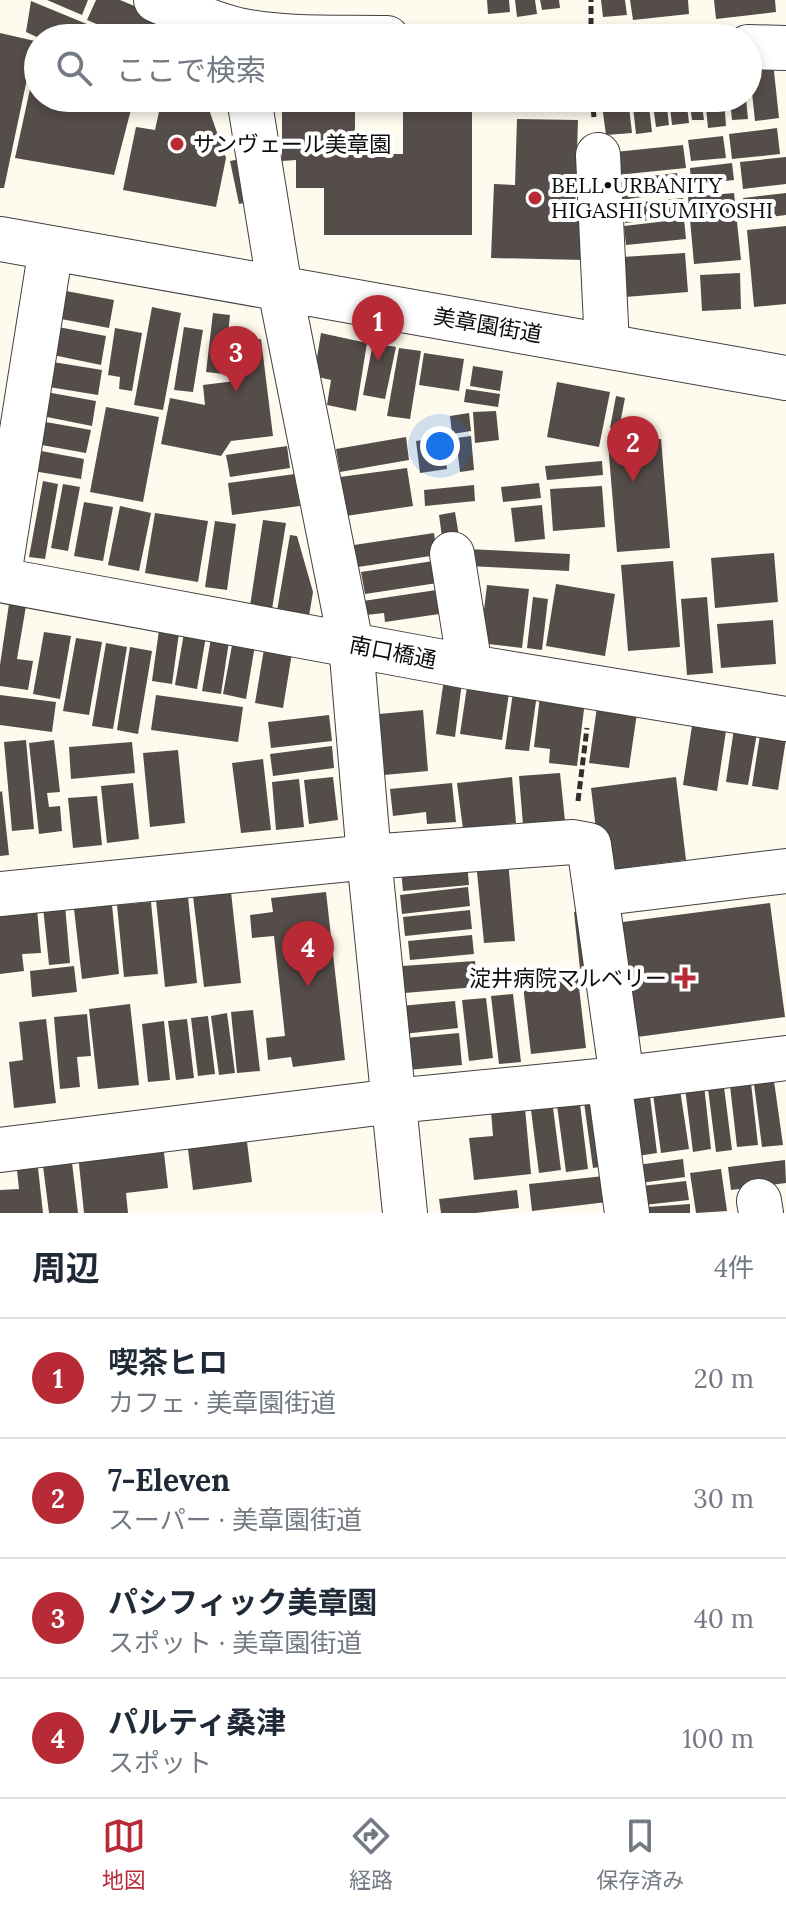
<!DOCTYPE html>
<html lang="ja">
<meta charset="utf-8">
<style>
:root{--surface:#fff;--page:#f2f2f3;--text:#1f2937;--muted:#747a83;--line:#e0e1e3;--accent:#b72a36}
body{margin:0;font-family:Lora,"Noto Sans JP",serif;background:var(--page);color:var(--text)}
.you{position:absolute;left:440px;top:446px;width:28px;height:28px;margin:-20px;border:6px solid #fff;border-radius:50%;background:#1a73e8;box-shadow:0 0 0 12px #1a73e833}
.badge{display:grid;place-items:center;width:52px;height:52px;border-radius:50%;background:var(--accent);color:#fff;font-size:26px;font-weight:700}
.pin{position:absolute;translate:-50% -66px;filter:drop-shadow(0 2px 4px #0008)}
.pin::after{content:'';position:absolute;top:42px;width:28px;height:24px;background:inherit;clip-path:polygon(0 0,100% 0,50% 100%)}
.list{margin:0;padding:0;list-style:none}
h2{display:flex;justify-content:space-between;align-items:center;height:104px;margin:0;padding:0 32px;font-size:34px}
h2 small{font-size:26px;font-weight:400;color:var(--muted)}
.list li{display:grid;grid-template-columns:52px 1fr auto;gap:24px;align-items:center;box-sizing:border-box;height:120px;padding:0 32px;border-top:2px solid var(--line)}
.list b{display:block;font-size:30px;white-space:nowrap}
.list p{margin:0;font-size:26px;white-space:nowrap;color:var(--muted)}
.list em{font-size:26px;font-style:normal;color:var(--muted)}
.icon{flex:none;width:44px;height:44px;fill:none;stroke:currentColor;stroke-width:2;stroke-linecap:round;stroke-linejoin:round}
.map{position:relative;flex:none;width:786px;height:1213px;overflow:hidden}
.search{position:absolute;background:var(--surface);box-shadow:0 4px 12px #0003;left:24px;right:24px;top:24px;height:88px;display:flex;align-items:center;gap:20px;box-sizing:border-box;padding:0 28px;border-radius:44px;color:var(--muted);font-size:30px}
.sheet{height:584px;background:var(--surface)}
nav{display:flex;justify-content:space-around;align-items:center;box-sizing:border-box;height:112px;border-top:2px solid var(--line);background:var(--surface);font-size:22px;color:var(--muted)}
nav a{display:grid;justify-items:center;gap:4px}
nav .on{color:var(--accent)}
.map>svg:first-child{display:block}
</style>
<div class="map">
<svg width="786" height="1213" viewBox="0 0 786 1213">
<rect width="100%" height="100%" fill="#fefaed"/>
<path fill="#554d49" d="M47,0H88L82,15Z
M96,0H120L161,17L152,38H130L87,20Z
M487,0H509L510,12L488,14Z
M515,0H535L537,14L517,17Z
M540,0H559L560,8L542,10Z
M601,0H625L627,15L603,17Z
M630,0H688L689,14L633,20Z
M714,0H775L776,12L716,19Z
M31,1L111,34L109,38H39L26,32Z
M0,33L35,41L4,188H0Z
M37,57L38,98H134L114,175L15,158Z
M773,62L779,118L755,121L749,65Z
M162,98L207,104L226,158L216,207L123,190L136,127L155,130Z
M282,98H355V154H403V98H472V235H324V188H296V160L282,161Z
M482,98H510V109L483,110Z
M548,98H579V107L549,110Z
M601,98H628L632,133L606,135Z
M632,98H648L652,132L636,134Z
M652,98H666L669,125L656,127Z
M669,98H686L689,123L672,125Z
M689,98H701L704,120H692Z
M705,98H724L726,126L708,128Z
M730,98H746L748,119L732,120Z
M517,119L578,120L575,211H585L584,260L491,258L494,184L515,185Z
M777,128L780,154L732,159L729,134Z
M723,136L726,158L691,161L688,140Z
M683,145L686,168L617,175L615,152Z
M786,157V184L743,189L740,162Z
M240,159L249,202L239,204L230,161Z
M732,163L734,180L691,185L690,168Z
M677,173L680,192L620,200L617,180Z
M734,193L741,260L694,264L688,197Z
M786,193V215L746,220L743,198Z
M683,198L685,216L625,223L622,204Z
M684,219L686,239L626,245L624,226Z
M786,226V304L754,307L747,230Z
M685,253L688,292L625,297L622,257Z
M740,273L741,309L702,311L700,275Z
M66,291L114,300L109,328L61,319Z
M152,307L181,313L163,410L134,405Z
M213,313L230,315L224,374L206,372Z
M58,327L106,336L101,365L53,355Z
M184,327L203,330L193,392L174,390Z
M115,328L142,333L132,391L119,389L120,377L108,375Z
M321,333L367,343L356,411L327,405L331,380L314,376Z
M261,339L273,436L231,441L221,456L161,444L170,398L205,405L203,385L235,381L231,342Z
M373,343L396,347L385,399L363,395Z
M399,348L421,351L410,419L387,416Z
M424,353L464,359L459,391L419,385Z
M53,362L102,370L98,395L49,387Z
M473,366L503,371L500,391L470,386Z
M557,382L610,392L599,447L547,437Z
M466,389L500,394L498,407L464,402Z
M46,392L96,401L92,426L42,416Z
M616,396L625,398L619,429L610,428Z
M106,407L159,417L143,502L90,492Z
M496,411L499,440L475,443L473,412Z
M469,413L471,431L452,434L450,416Z
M40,421L91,430L86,453L36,444Z
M471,436L474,470L460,472L456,438Z
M406,437L409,460L340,472L336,449Z
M443,437L447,469L420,473L416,441Z
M661,439L670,548L617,552L608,443Z
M287,446L290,468L230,477L226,455Z
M36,450L84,459L81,479L33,471Z
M602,461L603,475L547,480L545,466Z
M407,468L413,506L346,516L340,477Z
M295,474L300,506L232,515L228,483Z
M43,481L58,484L45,559L29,557Z
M539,483L541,498L503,502L501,487Z
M63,484L80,487L68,551L51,548Z
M474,485L475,501L425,506L424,490Z
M602,486L605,527L553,531L550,489Z
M84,502L113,507L103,561L74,556Z
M542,505L545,539L515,542L511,508Z
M120,506L151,513L139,571L108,565Z
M455,512L460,542L443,544L439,515Z
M155,513L208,521L198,582L145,573Z
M263,520L286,523L272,609L250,606Z
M215,521L236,524L227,590L205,587Z
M434,533L437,555L358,567L354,545Z
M290,535L297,536L313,592L309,616L277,611Z
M467,549L570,554L569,571L467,566Z
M774,553L778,602L715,608L711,558Z
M440,560L444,582L365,594L361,572Z
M673,561L680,647L628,651L621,565Z
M556,584L615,594L605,656L546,646Z
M487,585L529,589L522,648L480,643Z
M443,589L446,613L385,622L384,613L366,615L363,601Z
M533,597L548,599L542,650L527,648Z
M707,597L713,673L687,675L681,599Z
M9,604L26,606L17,659L33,661L28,690L0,686V665Z
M773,620L776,664L721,668L717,624Z
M159,630L179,633L172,684L152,681Z
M44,632L71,636L60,699L33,694Z
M184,633L206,636L197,689L175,685Z
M76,638L102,642L89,715L63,711Z
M211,638L229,641L221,694L202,691Z
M233,640L255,645L246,699L223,694Z
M106,643L127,647L113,729L92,726Z
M130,647L152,651L138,734L117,730Z
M264,649L292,653L283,708L255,703Z
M444,679L462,682L455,737L436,734Z
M467,687L509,693L502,740L460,734Z
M513,692L537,694L529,751L505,749Z
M0,695L56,702L52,732L0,725Z
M156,695L243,707L238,742L151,730Z
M540,696L585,701L577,766L549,763L550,749L534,747Z
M597,707L637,713L629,768L589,763Z
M423,710L428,771L384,775L379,714Z
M329,715L332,741L271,748L268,722Z
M692,726L726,731L717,791L683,785Z
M734,729L757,733L748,785L726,782Z
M760,735L786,739L778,790L752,786Z
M26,740L34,829L12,831L4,742Z
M54,740L60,792L47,793L49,807L60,806L62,831L39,834L29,743Z
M132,742L135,773L71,779L69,747Z
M332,746L334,768L273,776L270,754Z
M178,750L185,823L150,827L143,753Z
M263,759L271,830L241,833L232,763Z
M560,773L565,821L523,825L519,776Z
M333,777L338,820L309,824L304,780Z
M512,777L516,823L463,829L457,783Z
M676,777L686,860L601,871L591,788Z
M299,779L304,827L276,830L272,782Z
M133,783L139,839L107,843L101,786Z
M452,783L456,822L427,824L426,812L393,816L390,789Z
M2,791L9,855L0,856V792Z
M97,796L102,845L73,848L68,798Z
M508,860L515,941L484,943L476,862Z
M467,863L469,885L403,891L401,870Z
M468,887L470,906L402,914L400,895Z
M231,892L241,983L204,987L193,896Z
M326,892L345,1060L293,1067L291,1057L268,1060L266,1038L285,1036L274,936L252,938L250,915L273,912L271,898Z
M188,897L197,983L165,987L156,900Z
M151,902L158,974L124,977L117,905Z
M770,903L785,1017L630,1038L615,923Z
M65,905L70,963L49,965L43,907Z
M112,905L119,974L82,979L74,909Z
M37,909L41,953L22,954L24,971L0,974V912Z
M470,910L472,929L405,936L403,917Z
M593,910L599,967L580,969L574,912Z
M472,935L474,954L410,960L408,941Z
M475,961L477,987L404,993L402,966Z
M74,966L77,992L32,997L30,971Z
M577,970L586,1048L531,1054L522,977Z
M513,994L521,1062L499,1064L491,996Z
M486,998L493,1058L469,1061L462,1000Z
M455,1001L458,1028L403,1034L400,1006Z
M130,1004L139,1085L98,1089L89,1009Z
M253,1010L260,1071L237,1073L231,1012Z
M227,1013L235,1073L219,1075L211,1016Z
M87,1014L91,1056L77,1057L80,1087L60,1089L54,1017Z
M208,1016L215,1074L198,1076L191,1018Z
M46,1019L56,1103L14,1108L9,1062L23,1060L19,1022Z
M187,1019L194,1078L176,1080L168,1021Z
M164,1021L170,1080L148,1082L142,1024Z
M459,1033L462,1065L408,1070L405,1038Z
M774,1081L783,1145L762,1147L754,1084Z
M679,1083L689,1149L661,1153L652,1087Z
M751,1083L758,1145L737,1147L730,1086Z
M704,1085L711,1149L693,1152L685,1088Z
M724,1087L732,1150L716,1152L708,1089Z
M649,1088L657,1153L631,1157L622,1091Z
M601,1092L612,1165L593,1168L583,1095Z
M579,1096L588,1169L566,1172L556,1098Z
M552,1100L561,1170L539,1173L530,1102Z
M525,1108L531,1174L474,1180L469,1138L493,1136L491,1111Z
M247,1142L252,1182L193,1190L188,1149Z
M163,1144L168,1188L126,1193L128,1213H84L78,1154Z
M71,1154L78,1213H49L42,1158Z
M683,1159L685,1177L640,1183L637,1165Z
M785,1160L786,1183L731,1190L728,1167Z
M38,1168L43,1213H0V1190L19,1189L17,1170Z
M721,1169L727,1211L696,1213L690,1173Z
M604,1176L607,1202L532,1211L529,1184Z
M686,1181L689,1200L644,1205L642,1186Z
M517,1190L519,1208L476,1213H441L439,1199Z
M690,1204V1213H648L647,1207Z"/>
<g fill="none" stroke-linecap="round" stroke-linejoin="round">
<defs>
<path id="minor" d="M156,0C182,11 209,23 238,30C286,40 338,37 387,38
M748,47L786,48
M249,98L280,289L351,644L369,857L405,1213
M598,155L607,346
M0,239L786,378
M452,554L470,667
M0,569L51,248
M0,580L470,667L786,719
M0,894L369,857L573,842L589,845L622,1078
M596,894L786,871
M609,1080L627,1213
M0,1150L394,1101L609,1080L786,1058
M759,1201L761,1213"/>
</defs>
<use href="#minor" stroke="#404040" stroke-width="46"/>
<path stroke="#2f2f2f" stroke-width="5" stroke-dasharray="8 4" stroke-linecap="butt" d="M591,38V0
M592,98L594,117
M578,801L587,728"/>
<use href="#minor" stroke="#fff" stroke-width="44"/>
</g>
<g fill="#b72a36" stroke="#fff" stroke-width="3">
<circle cx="177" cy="144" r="8"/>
<circle cx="535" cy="198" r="8"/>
<path d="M681 966h8v8h8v8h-8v8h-8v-8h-8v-8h8z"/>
</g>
<g text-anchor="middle" stroke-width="8" stroke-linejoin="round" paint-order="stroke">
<g font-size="22" fill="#0d0d0d" stroke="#fff" text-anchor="start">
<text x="193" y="152">サンヴェール美章園</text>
<text x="551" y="193">BELL•URBANITY<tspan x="551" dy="25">HIGASHI SUMIYOSHI</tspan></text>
<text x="667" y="986" text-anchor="end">淀井病院マルベリー</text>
</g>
<g font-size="22" fill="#0d0d0d" stroke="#fff">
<text transform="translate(488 325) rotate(10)" y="8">美章園街道</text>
<text transform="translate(393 652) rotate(11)" y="8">南口橋通</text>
</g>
</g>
</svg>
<div class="you"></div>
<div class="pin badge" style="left:378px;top:361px">1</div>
<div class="pin badge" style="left:633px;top:482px">2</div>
<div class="pin badge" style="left:236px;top:392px">3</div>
<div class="pin badge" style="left:308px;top:987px">4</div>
<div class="search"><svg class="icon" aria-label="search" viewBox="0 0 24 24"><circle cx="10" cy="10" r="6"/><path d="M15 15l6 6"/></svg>ここで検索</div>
</div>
<section class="sheet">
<h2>周辺<small>4件</small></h2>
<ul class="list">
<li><span class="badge">1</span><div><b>喫茶ヒロ</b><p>カフェ · 美章園街道</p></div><em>20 m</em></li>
<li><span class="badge">2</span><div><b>7-Eleven</b><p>スーパー · 美章園街道</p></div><em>30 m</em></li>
<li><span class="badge">3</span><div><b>パシフィック美章園</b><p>スポット · 美章園街道</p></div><em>40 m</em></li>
<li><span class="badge">4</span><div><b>パルティ桑津</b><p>スポット</p></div><em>100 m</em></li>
</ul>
</section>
<nav>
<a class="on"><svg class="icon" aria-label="map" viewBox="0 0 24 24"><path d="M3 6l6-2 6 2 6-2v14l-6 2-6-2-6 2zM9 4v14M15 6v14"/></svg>地図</a>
<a><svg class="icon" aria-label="directions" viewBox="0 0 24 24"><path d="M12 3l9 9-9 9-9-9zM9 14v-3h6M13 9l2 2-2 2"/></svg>経路</a>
<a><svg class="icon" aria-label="saved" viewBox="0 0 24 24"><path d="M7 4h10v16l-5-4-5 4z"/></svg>保存済み</a>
</nav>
